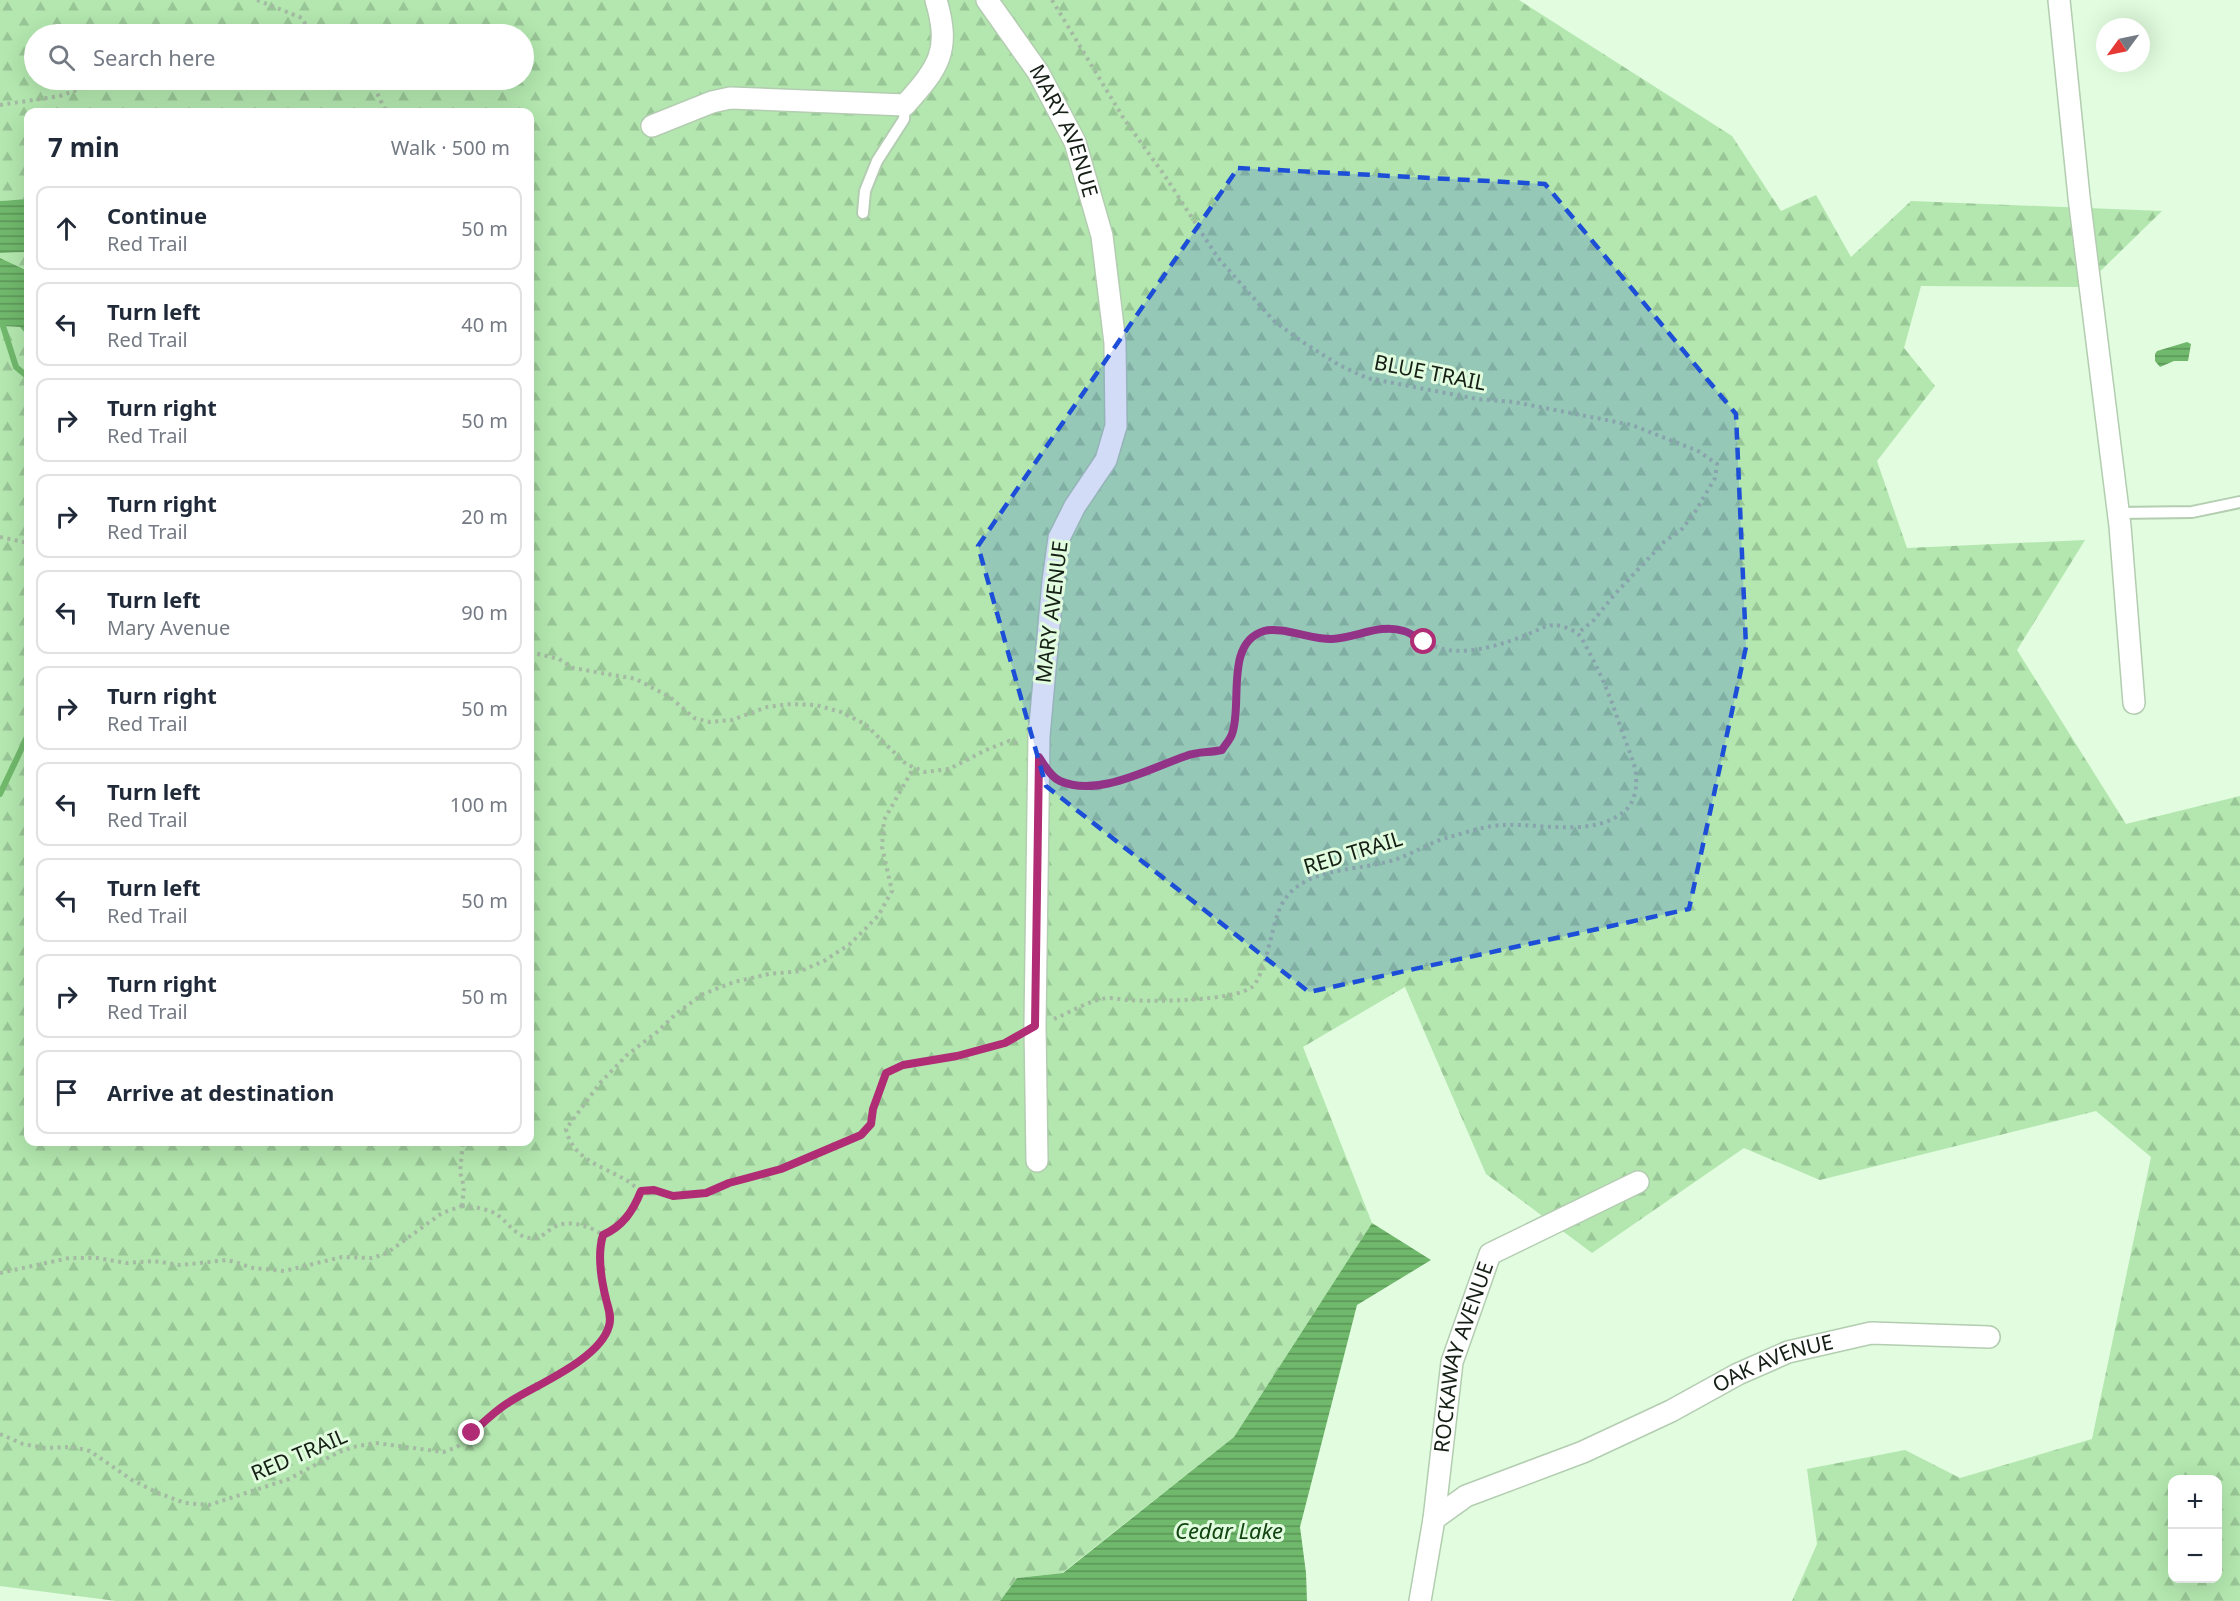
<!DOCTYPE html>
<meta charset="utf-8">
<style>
:root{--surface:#fff;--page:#f2f2f3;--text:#1f2937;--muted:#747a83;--line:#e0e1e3}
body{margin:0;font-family:"Noto Sans",sans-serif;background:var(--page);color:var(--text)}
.controls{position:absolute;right:18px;bottom:18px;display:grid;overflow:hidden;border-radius:12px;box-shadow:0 6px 24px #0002}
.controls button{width:54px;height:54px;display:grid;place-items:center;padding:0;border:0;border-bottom:2px solid var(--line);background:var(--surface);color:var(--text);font:30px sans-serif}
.compass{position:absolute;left:2096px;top:18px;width:54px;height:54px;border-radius:50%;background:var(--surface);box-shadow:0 6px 24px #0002;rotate:237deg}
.stop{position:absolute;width:18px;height:18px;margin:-14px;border:4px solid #b02c75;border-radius:50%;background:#fff}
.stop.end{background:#b02c75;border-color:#fff;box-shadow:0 2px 6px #0008}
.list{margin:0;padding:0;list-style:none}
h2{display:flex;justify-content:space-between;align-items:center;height:78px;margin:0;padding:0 24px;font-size:26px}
h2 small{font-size:20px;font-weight:400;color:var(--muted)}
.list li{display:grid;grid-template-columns:39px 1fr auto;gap:18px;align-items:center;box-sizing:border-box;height:84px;margin:0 12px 12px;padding:0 12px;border:2px solid var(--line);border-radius:12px}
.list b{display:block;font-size:22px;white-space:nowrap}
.list p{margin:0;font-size:20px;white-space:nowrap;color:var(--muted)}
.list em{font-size:20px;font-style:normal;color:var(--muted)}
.icon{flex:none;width:33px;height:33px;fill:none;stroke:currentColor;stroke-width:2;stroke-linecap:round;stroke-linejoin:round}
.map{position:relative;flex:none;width:2240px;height:1601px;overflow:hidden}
.search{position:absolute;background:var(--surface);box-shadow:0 6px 24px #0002;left:24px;top:24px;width:510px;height:66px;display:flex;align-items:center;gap:15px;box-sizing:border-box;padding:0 21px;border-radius:33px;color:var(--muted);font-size:22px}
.panel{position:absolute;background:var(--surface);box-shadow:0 6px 24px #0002;left:24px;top:108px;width:510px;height:1038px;border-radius:12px}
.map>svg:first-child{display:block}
</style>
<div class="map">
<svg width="2240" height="1601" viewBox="0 0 2240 1601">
<defs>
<pattern id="forest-firs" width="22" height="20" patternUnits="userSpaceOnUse" patternTransform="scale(1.5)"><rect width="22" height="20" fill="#b3e7af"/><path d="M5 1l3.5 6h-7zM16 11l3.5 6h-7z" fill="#99c696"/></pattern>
<pattern id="water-rules" width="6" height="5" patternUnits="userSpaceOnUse" patternTransform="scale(1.5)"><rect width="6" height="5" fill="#70b86c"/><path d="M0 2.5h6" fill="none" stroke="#5b9558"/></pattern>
</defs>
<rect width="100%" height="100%" fill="#e1fcde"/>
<path fill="url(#forest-firs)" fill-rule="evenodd" d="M0,0H1519L1732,136L1781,211L1816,195L1851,257L1911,201L2162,211L2084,287L1921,286L1904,348L1935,386L1877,461L1907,548L2085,540L2017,650L2126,824L2240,796V1601H1792L1817,1544L1807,1469L1905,1450L1960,1478L2092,1439L2151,1157L2096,1111L1820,1180L1744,1148L1592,1253L1486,1174L1405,987L1303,1047L1372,1223L1234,1437L1062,1573L1017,1578L1000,1601H116L0,1586V326L20,327L28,337V1142H530V112H28V199L0,201ZM34,34H524V80H34ZM2172,1480H2218V1578H2172Z
M28,252V271L0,258V253Z"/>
<path fill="url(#water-rules)" d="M28,199V252L0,253V201Z
M0,258L28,271V337L20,327L0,326Z
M2187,342L2191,344L2188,361H2174L2160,367L2155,361V354L2157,351Z
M1372,1223L1431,1260L1357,1305L1300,1527L1306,1573L1307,1601H1000L1017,1578L1063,1573L1234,1437Z"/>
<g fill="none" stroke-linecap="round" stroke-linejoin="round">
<path stroke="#70b86c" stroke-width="6" d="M3,326L16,367L28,377
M0,794L28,735"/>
<defs>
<path id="service" d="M863,213L865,191L877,161L904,119L905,105
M2118,513L2192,512L2240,502"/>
<g id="minor">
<path id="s1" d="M987,0L1038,72L1075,142L1102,236L1115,343L1116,426L1106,460L1075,506L1059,538L1053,581L1039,736L1035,1026L1037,1161"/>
<path d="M2059,0L2079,197L2120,526L2134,703"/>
<path d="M652,126L712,102L730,98L905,105C939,67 951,51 936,0"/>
<path id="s2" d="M1434,1519L1452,1362L1490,1254L1638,1182"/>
<path id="s3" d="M1420,1601L1434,1519L1466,1496L1583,1452L1671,1411L1738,1374L1788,1352L1871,1333L1989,1337"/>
</g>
</defs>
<use href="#service" stroke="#b3cdb1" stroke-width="14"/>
<use href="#minor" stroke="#b3cdb1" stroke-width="24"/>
<path stroke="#a4baa2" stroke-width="4" stroke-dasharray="3 4.5" stroke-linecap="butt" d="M257,0L302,18L311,34
M1052,0L1124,119L1165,176L1218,258L1274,321L1301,341L1339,365L1367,378L1477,399L1514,402L1632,425L1698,451L1717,464L1715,478L1695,512L1682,529L1664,542L1614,595L1594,620L1578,633
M371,80L386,112
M0,105L60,96L104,80
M0,537L28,543
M530,652L559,659L573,668L636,679L670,697L694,718L710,722L732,720L767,707L791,704L816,705L841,712L865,724L906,764L925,772L949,769L986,750L1009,741L1019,744
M1054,1019C1071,1012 1091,999 1109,998C1116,998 1123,1000 1129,1000C1154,1002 1234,1001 1252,987C1264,977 1272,929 1278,913C1295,864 1357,873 1397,859C1414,853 1429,843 1446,838C1464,833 1484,826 1503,825C1543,823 1592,838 1625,811C1636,801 1638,783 1635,768C1632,758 1628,747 1624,737C1614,708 1604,679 1589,652C1586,647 1583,639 1579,635C1576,631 1567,628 1562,626C1548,623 1543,628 1531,633C1507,643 1474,654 1448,650C1430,648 1416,633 1399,630C1374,627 1353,640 1328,639C1303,639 1275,622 1252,638C1229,655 1240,707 1232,733C1230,739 1225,745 1222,750C1210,753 1205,751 1195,752C1189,753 1182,757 1177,759C1143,770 1092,799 1057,779
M641,1191C636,1188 631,1183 626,1180C602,1166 572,1159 566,1129L600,1083L627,1055L657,1032L677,1013L703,994L734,982L769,974L801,971L824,961L850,944L878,916L892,891L882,847L884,820L914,767
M462,1206C471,1207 482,1208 490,1211C507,1217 514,1239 533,1238C542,1238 547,1231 554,1227C569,1219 590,1226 603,1235
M462,1206L464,1187L460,1172L463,1142
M0,1273L69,1258H97L127,1263L154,1261L180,1265L228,1260L253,1268L284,1271L342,1257L372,1258L387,1253L442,1213L462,1206
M0,1434L23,1444L45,1448L73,1447L90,1451L132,1480L158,1493L185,1503L209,1505L289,1479L337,1453L353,1447L376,1443L443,1452L457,1447L509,1402L590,1353L601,1340L609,1327L610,1312L606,1299L598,1251L603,1235C623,1226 633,1211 641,1191L654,1190L673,1196L706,1193L729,1183L781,1169L861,1135L871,1124L873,1109L886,1073C926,1053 975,1060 1015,1038"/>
<use href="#service" stroke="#fff" stroke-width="10"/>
<use href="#minor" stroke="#fff" stroke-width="21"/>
</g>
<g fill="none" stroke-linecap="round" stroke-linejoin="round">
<path stroke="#b02c75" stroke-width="8" d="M472,1433C484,1422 497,1409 511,1401C538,1384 600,1359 609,1326C612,1316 608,1308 606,1299C601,1279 597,1255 603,1235C623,1226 633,1211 641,1191L654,1190L673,1196L706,1193L729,1183L781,1169L861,1135L871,1124L873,1109L886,1073L903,1065L957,1056L1005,1043L1035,1026L1039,757C1044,765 1051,777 1060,781C1098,798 1150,768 1186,756C1198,751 1209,753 1222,750C1225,745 1230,740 1232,734C1243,705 1224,643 1264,631C1281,626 1313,640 1332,639C1356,638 1380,623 1404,631C1411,633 1418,639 1424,642"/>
</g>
<path fill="#1d4ed8" fill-opacity="0.2" stroke="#1d4ed8" stroke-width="4.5" stroke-dasharray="12 8" stroke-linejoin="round" d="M1238,168L1545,184L1736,414L1746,647L1689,909L1309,992L1046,786L978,546Z"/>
<g text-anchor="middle" stroke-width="6" stroke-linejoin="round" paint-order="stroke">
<g font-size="21" fill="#151f15" stroke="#e1fcde">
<text dy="7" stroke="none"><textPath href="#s1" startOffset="153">MARY AVENUE</textPath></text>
<text transform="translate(1430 373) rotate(11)" y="7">BLUE TRAIL</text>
<text transform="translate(1052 612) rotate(-83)" y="7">MARY AVENUE</text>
<text transform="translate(1353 853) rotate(-17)" y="7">RED TRAIL</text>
<text dy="7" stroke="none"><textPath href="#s2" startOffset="165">ROCKAWAY AVENUE</textPath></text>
<text dy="7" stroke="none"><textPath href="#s3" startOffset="458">OAK AVENUE</textPath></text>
<text transform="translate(299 1455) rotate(-23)" y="7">RED TRAIL</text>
</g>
<g font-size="22" font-style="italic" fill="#134513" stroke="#e1fcde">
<text x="1229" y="1539">Cedar Lake</text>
</g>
</g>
</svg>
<div class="controls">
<button>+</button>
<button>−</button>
</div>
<svg class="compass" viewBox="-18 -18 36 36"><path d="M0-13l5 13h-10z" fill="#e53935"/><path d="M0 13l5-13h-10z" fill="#747a83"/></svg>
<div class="stop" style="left:1424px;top:642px"></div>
<div class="stop end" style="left:472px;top:1433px"></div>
<div class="search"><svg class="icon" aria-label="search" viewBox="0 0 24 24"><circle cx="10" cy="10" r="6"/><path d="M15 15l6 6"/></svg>Search here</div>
<section class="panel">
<h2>7 min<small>Walk · 500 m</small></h2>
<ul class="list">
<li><svg class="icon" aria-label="ahead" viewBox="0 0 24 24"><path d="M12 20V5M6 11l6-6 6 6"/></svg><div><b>Continue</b><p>Red Trail</p></div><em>50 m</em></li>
<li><svg class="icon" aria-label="left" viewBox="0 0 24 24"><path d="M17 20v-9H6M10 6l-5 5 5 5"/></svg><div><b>Turn left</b><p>Red Trail</p></div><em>40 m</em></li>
<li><svg class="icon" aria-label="right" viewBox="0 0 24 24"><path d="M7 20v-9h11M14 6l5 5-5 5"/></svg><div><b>Turn right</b><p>Red Trail</p></div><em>50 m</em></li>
<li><svg class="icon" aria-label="right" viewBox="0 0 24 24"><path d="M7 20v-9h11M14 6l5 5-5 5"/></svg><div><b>Turn right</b><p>Red Trail</p></div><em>20 m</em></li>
<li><svg class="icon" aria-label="left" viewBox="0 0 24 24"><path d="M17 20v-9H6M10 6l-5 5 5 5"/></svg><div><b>Turn left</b><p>Mary Avenue</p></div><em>90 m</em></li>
<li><svg class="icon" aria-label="right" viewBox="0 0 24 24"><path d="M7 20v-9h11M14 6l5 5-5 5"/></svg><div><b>Turn right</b><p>Red Trail</p></div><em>50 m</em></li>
<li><svg class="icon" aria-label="left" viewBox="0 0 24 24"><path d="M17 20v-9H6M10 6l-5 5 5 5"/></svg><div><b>Turn left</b><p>Red Trail</p></div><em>100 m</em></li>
<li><svg class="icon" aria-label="left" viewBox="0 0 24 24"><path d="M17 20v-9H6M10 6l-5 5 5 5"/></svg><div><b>Turn left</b><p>Red Trail</p></div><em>50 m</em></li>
<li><svg class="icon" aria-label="right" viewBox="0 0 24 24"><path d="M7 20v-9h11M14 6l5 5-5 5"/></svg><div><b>Turn right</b><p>Red Trail</p></div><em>50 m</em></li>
<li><svg class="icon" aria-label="arrive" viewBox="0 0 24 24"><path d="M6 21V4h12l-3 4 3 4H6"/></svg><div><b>Arrive at destination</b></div></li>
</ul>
</section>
</div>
